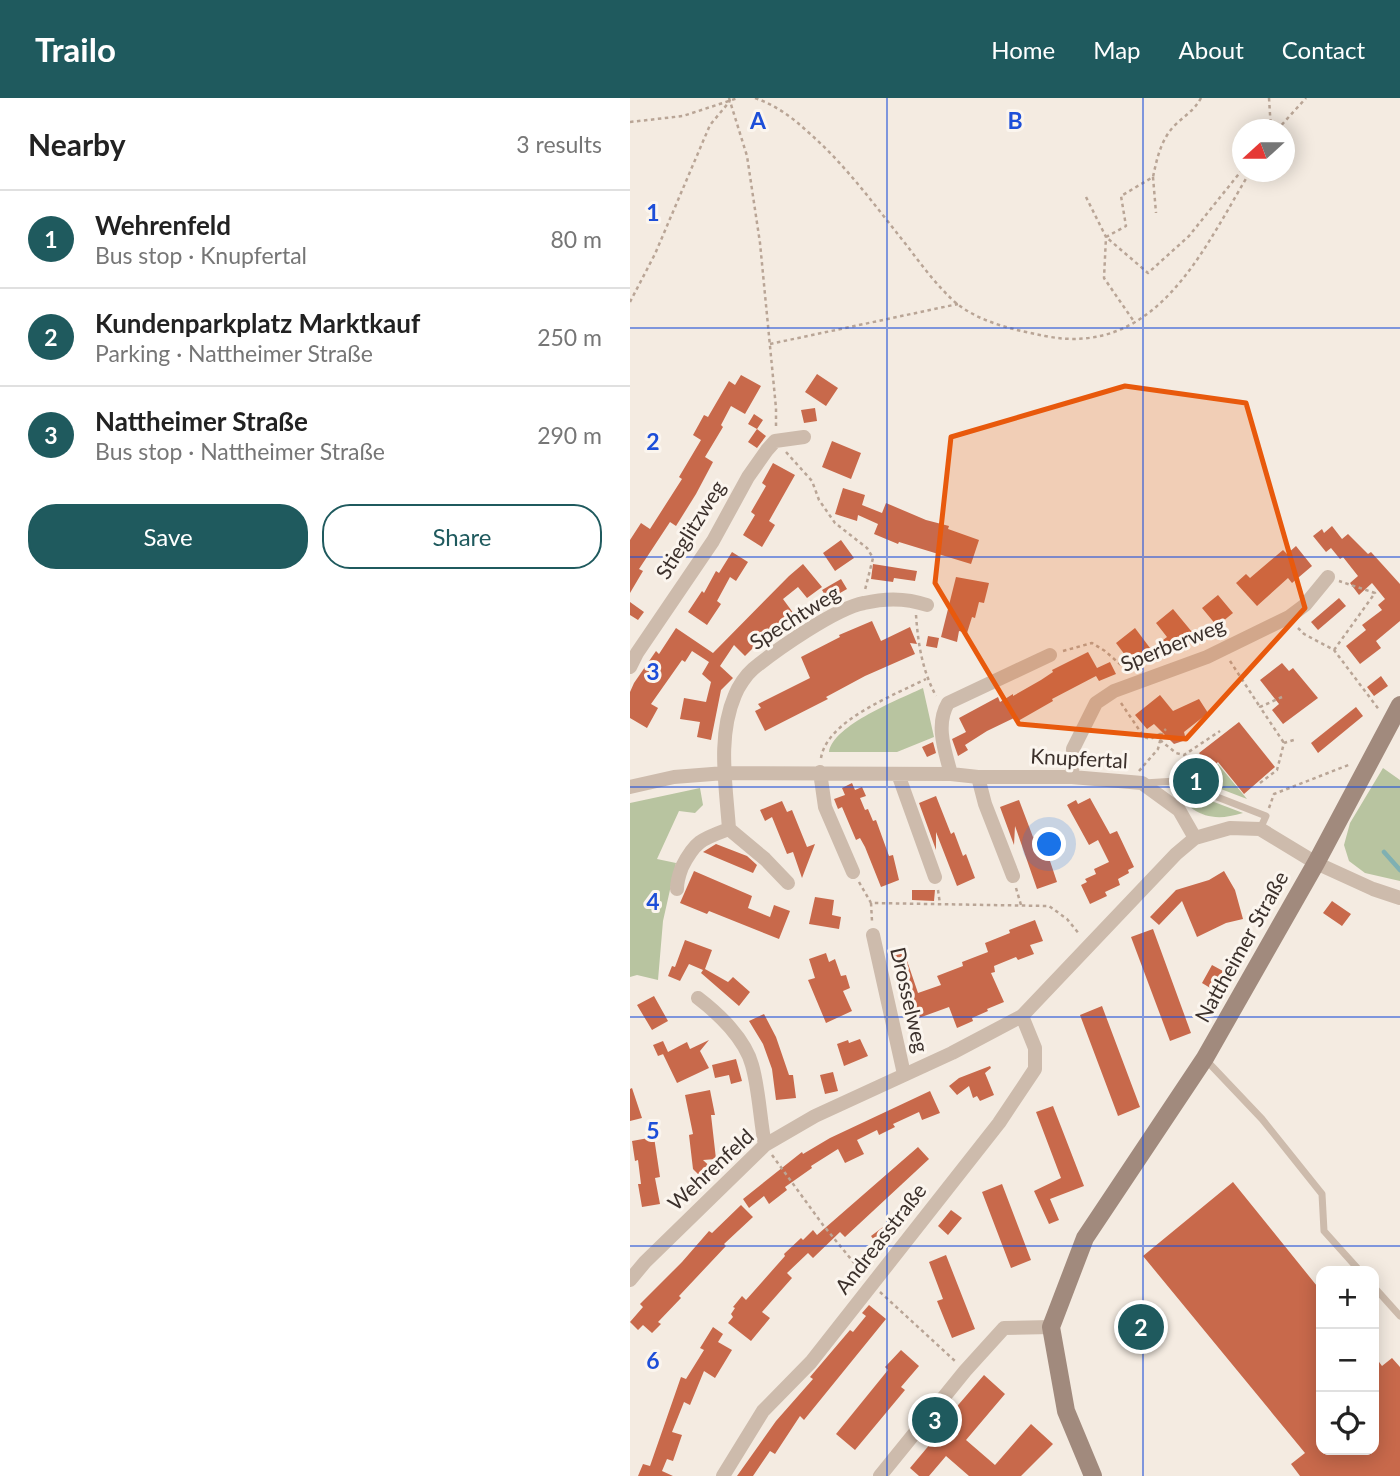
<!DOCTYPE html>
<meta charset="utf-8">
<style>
:root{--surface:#fff;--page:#f6f6f6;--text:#222;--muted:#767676;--line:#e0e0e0;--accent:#1f5a5e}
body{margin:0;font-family:Lato,sans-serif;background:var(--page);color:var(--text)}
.controls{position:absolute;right:21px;bottom:21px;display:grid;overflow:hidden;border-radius:14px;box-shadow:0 4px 18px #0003}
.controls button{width:63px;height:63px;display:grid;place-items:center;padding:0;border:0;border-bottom:2px solid var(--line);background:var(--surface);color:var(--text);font:35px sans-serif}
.compass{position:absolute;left:602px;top:21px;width:63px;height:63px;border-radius:50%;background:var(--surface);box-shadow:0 4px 18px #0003;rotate:249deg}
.you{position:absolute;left:420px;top:747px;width:24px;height:24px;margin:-18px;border:5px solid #fff;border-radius:50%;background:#1a73e8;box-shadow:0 0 0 10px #1a73e833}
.badge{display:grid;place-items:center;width:46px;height:46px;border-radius:50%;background:var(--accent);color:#fff;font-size:23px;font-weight:700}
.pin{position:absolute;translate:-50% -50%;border:4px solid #fff;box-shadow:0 2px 7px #0006}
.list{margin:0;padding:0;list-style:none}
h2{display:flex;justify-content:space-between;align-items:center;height:91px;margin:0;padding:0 28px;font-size:30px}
h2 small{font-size:23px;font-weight:400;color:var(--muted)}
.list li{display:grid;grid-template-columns:46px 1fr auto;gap:21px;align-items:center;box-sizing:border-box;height:98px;padding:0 28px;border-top:2px solid var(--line)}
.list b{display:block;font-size:26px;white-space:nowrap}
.list p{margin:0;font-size:23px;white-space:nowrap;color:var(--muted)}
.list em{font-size:23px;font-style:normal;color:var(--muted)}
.actions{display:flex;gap:14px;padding:21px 28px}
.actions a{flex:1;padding:16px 0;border:2px solid var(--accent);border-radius:28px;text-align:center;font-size:24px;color:var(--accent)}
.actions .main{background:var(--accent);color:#fff}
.icon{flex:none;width:38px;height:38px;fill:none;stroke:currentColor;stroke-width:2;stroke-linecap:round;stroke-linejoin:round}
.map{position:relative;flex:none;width:770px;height:1378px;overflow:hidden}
header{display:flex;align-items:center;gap:42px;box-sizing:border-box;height:98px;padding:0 35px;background:var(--accent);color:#fff}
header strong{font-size:33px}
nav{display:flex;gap:38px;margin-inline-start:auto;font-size:24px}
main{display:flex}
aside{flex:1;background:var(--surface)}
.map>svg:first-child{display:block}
</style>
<header>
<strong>Trailo</strong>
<nav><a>Home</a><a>Map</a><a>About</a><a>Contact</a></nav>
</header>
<main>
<aside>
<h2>Nearby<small>3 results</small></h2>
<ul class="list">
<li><span class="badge">1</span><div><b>Wehrenfeld</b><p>Bus stop · Knupfertal</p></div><em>80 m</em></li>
<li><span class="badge">2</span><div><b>Kundenparkplatz Marktkauf</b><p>Parking · Nattheimer Straße</p></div><em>250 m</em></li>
<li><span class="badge">3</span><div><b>Nattheimer Straße</b><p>Bus stop · Nattheimer Straße</p></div><em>290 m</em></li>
</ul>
<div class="actions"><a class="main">Save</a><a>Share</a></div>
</aside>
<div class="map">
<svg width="770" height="1378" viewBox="0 0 770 1378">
<rect width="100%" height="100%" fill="#f4ebe1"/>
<path fill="#b8c4a0" d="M293,590L304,639L267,654H199C203,627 270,601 293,590Z
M588,666L617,701L583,688V680L582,686L560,678L569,671H579L583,680L582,672Z
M753,670L770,682V783L735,775L719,763L714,747L720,725Z
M542,688L613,715C577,726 563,714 540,691Z
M70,690L73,707L65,715L49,713L27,761L46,765L33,823L28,882L7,877L0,879V705Z"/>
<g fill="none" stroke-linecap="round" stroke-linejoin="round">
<path stroke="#7fb0b2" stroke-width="4.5" d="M754,754L770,772"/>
</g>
<path fill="#c8694b" d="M187,276L208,290L196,308L175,294Z
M111,277L131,288L115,316L101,308L91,327L93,329L75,359L83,364L66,396L46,428L40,424L9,471L13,473L0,495V442L11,425L20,431L52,381L49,379L71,342L63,337L74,317L78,319L99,283L105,287Z
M185,310L187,323L174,325L171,312Z
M124,316L133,322L127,331L118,326Z
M127,331L136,338L127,350L118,344Z
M202,343L231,355L221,381L192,369Z
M143,365L165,377L139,423L145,427L132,449L113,437L125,417L121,414L136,388L132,385Z
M213,390L235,397L232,407L252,415L256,405L296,422L319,428L318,431L349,442L341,466L269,444L268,446L244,436L248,426L228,417L227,423L205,416Z
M702,428L712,441L718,436L738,456L741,454L770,486V523L746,543L751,550L730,566L716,548L736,532L732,527L752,512L748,507L755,501L742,485L729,497L720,485L728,478L713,459L710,461L701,450L696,454L683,438L692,431L694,435Z
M211,442L224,460L205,473L193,455Z
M666,448L682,468L662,485L658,480L627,508L606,485L616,476L620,480L653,452L657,456Z
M102,454L118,464L106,483L100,479L87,503L91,506L77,527L58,514L72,493L74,495L86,473L89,475Z
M173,466L192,489L177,500L168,489L153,501L164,516L141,538L139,534L115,558L104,547L90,568L103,580L91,592L81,642L67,639L70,624L50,621L54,600L76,604L81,584L72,576L79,564L62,553L55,564L52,562L21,606L28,610L17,630L0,620V594L4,585L26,553L29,556L46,530L83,555L159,478Z
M243,466L287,473L285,483L264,480L263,484L241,481Z
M326,479L359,485L354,505L349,504L345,520L342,519L337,535L329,533L327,544L311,539Z
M211,481L217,491L198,502L192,492Z
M588,497L603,515L587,528L572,510Z
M709,500L716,508L688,532L681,524Z
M0,504L14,514L8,522L0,517Z
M543,511L562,534L531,559L524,549L537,539L526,525Z
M242,523L251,543L280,529L287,546L280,545L285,556L235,578L196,599L198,601L135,633L125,613L131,610L128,606L180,580L171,559L210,539L209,537Z
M505,530L520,550L501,565L486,545Z
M298,538L309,540L307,550L296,548Z
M458,554L467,570L480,564L486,576L469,583L466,578L422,601L423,603L388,623L386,619L357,633L335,647L338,652L328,658L322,641L336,634L329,620L368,599L370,604L383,596V598L411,582L423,574L422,572Z
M652,565L659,573L663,570L688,600L653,626L642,612L649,606L630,582Z
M751,578L758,588L744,598L737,589Z
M530,597L543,613L569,601L578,615L554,634L556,642L544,646L524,626L517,631L505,617Z
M726,609L733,618L688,655L681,645Z
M609,624L645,669L614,696L588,664L581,670L569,655Z
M303,644L306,655L297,659L292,649Z
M222,685L225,692L232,689L236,698L230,700L235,712L238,711L243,723L246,722L259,758L263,757L269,782L251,789L235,749L230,740L226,742L212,709L208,711L204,701L215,697L212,690Z
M306,698L321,736L324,734L333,758L336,756L345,780L327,788L306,734V752L289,705Z
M460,700L480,736L487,733L504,769L498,772L499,775L488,781L490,787L475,794L477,798L460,806L451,787L457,784L455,781L466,776L464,771L479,764L468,742L459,747L437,707L446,702L448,706Z
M389,702L403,739L406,738L415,761L419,760L427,784L407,791L385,728L384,747L370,709Z
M152,703L157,714L162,712L177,749L185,746L172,780L163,754L157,756L142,719L135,723L130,712Z
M86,746L117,758L127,767L123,775L73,754Z
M64,773L122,798L118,810L140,819L144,807L160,813L149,841L79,813L77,816L50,805Z
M594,773L605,792L613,821L596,825L567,839L552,803L529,827L520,819L546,792L579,782Z
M282,792H305L304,803L282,802Z
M185,799L204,802L202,817L211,819L209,831L179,826Z
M702,803L721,816L712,828L693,815Z
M405,822L413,843L400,847L404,856L388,862L386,859L364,868L365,874L361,875L374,904L357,911L358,913L342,920L343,923L327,930L319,909L286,921L269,880L268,874L270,873L262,853L272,848L288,895L311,887L307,878L333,868L332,864L358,854L355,845L380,835L379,832Z
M523,831L561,935L540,943L501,839Z
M55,842L82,852L75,871L98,884L103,879L120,894L109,908L71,875L73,872L59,866L50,883L38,878L42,868L45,869Z
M196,855L199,864L205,861L211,878L216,877L220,890L213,893L222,913L196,925L178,882L185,880L179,861Z
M582,867L593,873L582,891L572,885Z
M24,898L38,923L22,932L7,907Z
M472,908L510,1009L488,1018L450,917Z
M134,916L146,939L159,977H163L166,1000L146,1002L142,971L133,946L119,923Z
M230,941L238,958L214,968L207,946L218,942L219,945Z
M79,942L70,953L79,970L47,985L33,956L36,955L28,958L23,947L33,943L38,954L57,944L60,951Z
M106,961L112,983L101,986L99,977L85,980L82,967Z
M360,968L361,970L355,975L364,997L350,1003L347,998L343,1000L339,988L327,997L319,988L329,980Z
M203,974L208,993L195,996L190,977Z
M2,990L12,1020L0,1023V991Z
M80,992L85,1017H81L86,1061L73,1062L87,1075L77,1085L63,1071L59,1037L63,1036L55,997Z
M300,993L310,1015L292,1022L289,1014L263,1026L265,1029L249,1037L247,1032L227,1042L234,1056L215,1065L208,1051L181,1068L182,1070L155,1089L157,1092L139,1106L134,1098L119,1110L113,1101L172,1054L173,1056L200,1040Z
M423,1008L454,1088L420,1101L429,1122L419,1126L404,1093L431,1080L406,1014Z
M24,1039L30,1079L25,1080L30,1106L12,1109L8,1086H11L8,1062L5,1063L2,1043Z
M288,1049L299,1061L215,1139L210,1134L183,1160L178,1155L157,1175L162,1180L132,1214L140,1220L121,1243L98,1225L103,1219L101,1216L105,1210L103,1209L112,1198L116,1202L155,1158L154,1156L171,1140L173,1142L183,1132L187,1137Z
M603,1084L691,1193V1352H744V1257L752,1268L762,1260L770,1269V1378H670L661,1366L675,1355L513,1158Z
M372,1086L401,1162L381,1170L352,1094Z
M111,1107L123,1119L94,1146L96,1148L49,1198L51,1200L28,1224L31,1226L22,1235L13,1227L8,1232L0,1224L13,1209L10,1206L52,1164L79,1133L82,1135Z
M321,1112L332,1120L318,1137L308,1128Z
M257,1126L265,1137L249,1149L241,1138Z
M316,1157L345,1231L322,1240L307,1203L313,1201L299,1164Z
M239,1207L256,1221L174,1322L170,1318L145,1356L140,1353L123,1378H107L146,1323L183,1281L180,1279L220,1232L223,1234L236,1218L232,1215Z
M83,1229L93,1236L88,1244L102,1252L85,1280L74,1273L60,1307L54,1304L42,1334L52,1337L43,1363L37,1361L32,1373L43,1378H8L13,1366L20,1368L51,1279L56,1281L74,1252L70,1250Z
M271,1252L289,1268L271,1289L275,1292L225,1352L206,1336L258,1272L255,1269Z
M354,1277L375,1296L336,1342L365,1367L401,1326L423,1346L391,1378H339L316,1358L299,1378H289L280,1370L301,1345L298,1342Z"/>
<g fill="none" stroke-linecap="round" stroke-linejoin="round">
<path stroke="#b9a596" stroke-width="2.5" stroke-dasharray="3.5 3.5" stroke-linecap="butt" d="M99,0L117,58L130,145L146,310V331
M125,0C145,7 162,19 178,34C216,67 246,109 278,149C293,169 308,189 326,205C351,225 385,232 415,238C527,260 573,152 620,74
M571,0C564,13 554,18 544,28C531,42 527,60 523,79L491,98L496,128L476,139L518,175L559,138L612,72
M639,0L641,32
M0,24L53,18L108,0
M647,32L676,0
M523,79L526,115
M456,99L476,139L474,180L505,225
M0,204L25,156L80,27L100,3
M140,246L328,206
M156,354L182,383L189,402L205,425L237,450L243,460L235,492
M286,517C288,545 292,572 306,598
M668,530L674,536L704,552L750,613
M704,552L745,495L709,483
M433,553L462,545L475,553L499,574
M600,563L630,609
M652,599L630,609L654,645
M491,605L514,639L520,641L532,635
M530,642L546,655L554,657L590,633
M191,660C197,622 265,597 296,581
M509,673L528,651L532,635L536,631
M630,685L647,672L654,645L667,641
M639,710L644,696L721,666
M229,784L241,805L419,808L437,821L450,837
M386,790L391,807
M308,792L310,806
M241,805L242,823
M142,1057L193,1127L234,1177
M250,1194L325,1263"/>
<path stroke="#cdbbac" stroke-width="7" d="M514,685L546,683L636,718L630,731
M576,962L632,1021L692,1096L694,1133L730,1173
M744,1189L770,1218"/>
<path stroke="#cdbbac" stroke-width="14" d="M0,569L7,555L83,443L118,379L137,352L145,343L174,339
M190,674L195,709L223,774
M268,676L305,779
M321,676C315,653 305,627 318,605L420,557
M348,679L355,706L383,778
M442,679L443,651L466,605L484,593L577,559L659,519L675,507L698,479
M0,689L44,679L95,675L321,676L348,679H442L512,685L549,712L565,740
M158,785L135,761L99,731C96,687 87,639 105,597C108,589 116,577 123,571C146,552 206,510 234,505C255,500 277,500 297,507
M47,791C47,782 49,777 52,769C65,743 72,741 99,731
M243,837L274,976
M68,900C89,916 115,941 122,967C129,991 130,1022 135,1047
M0,1182L15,1164L135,1047L185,1018L322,955L392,918L546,756L565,740L600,730L630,731L686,765L743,791L770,800
M93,1378L133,1313L181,1264L369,1025L405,971V950L392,918
M250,1378L335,1273L374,1230L421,1229"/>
<path stroke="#a18a7d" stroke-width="18" d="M463,1378L436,1313L421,1229L455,1140L575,960L686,765L770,607"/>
</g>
<path fill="#e8590c" fill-opacity="0.2" stroke="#e8590c" stroke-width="5" stroke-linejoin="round" d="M495,288L616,305L675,510L556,641L389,626L305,485L321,339Z"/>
<path fill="none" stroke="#1d4ed8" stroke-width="2" stroke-opacity="0.55" d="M257,0V1378M513,0V1378M0,230H770M0,459H770M0,689H770M0,919H770M0,1148H770"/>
<g text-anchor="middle" stroke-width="6" stroke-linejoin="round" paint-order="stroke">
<g font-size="21" fill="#3b302b" stroke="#fbf5ee">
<text transform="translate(61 432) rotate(-58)" y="7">Stieglitzweg</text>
<text transform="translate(165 520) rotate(-32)" y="7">Spechtweg</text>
<text transform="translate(543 547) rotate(-22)" y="7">Sperberweg</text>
<text transform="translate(449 661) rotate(3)" y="7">Knupfertal</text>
<text transform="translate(612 849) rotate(-61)" y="7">Nattheimer Straße</text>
<text transform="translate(279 902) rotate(77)" y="7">Drosselweg</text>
<text transform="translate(81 1072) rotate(-43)" y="7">Wehrenfeld</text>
<text transform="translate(251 1141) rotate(-52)" y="7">Andreasstraße</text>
</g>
</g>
<g font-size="23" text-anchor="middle" font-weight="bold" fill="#1d4ed8" stroke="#fbf5ee" stroke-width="6" stroke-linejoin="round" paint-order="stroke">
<text x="128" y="31">A</text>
<text x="385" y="31">B</text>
<text x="23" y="123">1</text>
<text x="23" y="352">2</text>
<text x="23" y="582">3</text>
<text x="23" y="812">4</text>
<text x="23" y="1041">5</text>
<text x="23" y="1271">6</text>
</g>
</svg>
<div class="controls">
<button>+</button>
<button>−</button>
<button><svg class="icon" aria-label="locate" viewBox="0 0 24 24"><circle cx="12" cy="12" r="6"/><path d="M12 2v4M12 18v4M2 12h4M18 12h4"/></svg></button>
</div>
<svg class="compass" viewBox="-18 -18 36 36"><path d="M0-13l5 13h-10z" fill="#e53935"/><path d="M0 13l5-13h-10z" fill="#767676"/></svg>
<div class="you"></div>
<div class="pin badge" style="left:566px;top:683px">1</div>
<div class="pin badge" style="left:511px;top:1229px">2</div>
<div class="pin badge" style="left:305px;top:1322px">3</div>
</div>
</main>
